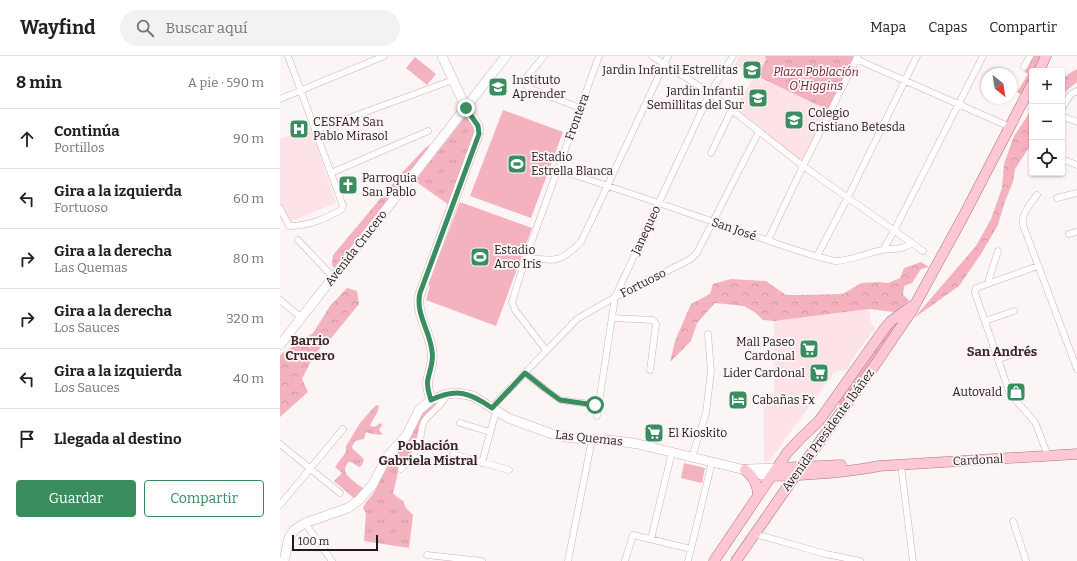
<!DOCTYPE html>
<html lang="es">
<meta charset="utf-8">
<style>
:root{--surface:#fff;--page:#f2f2f2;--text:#202124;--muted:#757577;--line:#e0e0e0;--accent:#3a8d5f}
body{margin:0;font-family:Bitter,serif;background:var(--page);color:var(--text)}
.controls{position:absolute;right:12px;top:12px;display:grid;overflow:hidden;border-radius:4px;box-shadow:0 1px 3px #0004}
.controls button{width:36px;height:36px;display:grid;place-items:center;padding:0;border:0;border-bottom:1px solid var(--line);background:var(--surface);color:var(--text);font:20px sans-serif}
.compass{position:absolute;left:701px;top:12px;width:36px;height:36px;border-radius:50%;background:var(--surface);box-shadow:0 1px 3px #0004;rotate:150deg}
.scale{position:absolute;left:12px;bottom:10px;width:86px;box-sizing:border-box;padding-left:4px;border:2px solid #221719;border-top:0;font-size:11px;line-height:14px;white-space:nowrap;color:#221719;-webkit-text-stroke:3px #fcf5f6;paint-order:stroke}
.stop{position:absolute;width:12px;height:12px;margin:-9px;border:3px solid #3a8d5f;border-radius:50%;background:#fff}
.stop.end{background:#3a8d5f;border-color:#fff;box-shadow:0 1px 4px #0008}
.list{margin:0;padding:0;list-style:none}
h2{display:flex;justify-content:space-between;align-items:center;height:52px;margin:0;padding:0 16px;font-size:17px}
h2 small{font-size:13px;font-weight:400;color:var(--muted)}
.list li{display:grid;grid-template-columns:26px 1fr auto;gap:12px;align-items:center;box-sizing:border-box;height:60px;padding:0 16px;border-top:1px solid var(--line)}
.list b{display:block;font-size:15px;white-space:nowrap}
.list p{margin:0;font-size:13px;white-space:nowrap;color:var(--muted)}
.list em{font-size:13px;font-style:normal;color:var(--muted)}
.actions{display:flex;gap:8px;padding:12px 16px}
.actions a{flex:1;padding:9px 0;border:1px solid var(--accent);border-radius:4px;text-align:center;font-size:14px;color:var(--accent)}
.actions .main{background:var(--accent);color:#fff}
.icon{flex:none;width:22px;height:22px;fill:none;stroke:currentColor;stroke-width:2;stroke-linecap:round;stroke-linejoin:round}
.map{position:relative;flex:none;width:797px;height:505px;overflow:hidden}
header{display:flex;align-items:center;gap:24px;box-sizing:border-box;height:56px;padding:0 20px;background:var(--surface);border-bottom:1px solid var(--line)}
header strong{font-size:19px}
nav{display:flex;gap:22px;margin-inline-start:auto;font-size:14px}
.search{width:280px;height:36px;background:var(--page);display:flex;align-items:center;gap:10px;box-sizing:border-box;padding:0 14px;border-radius:22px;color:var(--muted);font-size:15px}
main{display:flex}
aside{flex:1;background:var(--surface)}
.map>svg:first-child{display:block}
</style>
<header>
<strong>Wayfind</strong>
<div class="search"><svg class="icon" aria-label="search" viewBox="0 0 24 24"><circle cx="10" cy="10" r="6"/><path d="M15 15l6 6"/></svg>Buscar aquí</div>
<nav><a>Mapa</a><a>Capas</a><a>Compartir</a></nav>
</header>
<main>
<aside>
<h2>8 min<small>A pie · 590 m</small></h2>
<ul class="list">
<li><svg class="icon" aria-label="ahead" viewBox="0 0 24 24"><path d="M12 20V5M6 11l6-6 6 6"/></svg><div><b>Continúa</b><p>Portillos</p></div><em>90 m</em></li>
<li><svg class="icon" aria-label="left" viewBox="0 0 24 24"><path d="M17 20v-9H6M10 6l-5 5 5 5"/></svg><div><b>Gira a la izquierda</b><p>Fortuoso</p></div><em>60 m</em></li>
<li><svg class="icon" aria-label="right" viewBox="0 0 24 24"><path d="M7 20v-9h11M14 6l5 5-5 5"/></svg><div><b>Gira a la derecha</b><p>Las Quemas</p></div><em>80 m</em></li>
<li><svg class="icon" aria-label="right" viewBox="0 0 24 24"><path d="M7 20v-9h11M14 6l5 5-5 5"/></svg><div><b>Gira a la derecha</b><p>Los Sauces</p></div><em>320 m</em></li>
<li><svg class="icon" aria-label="left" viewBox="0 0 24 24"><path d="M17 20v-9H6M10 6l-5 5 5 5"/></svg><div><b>Gira a la izquierda</b><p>Los Sauces</p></div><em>40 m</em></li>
<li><svg class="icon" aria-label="arrive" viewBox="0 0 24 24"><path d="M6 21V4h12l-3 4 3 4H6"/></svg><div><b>Llegada al destino</b></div></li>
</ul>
<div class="actions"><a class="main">Guardar</a><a>Compartir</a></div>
</aside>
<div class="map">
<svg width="797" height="505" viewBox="0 0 797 505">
<defs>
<pattern id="grass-tufts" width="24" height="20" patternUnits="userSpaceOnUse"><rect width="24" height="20" fill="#f4b2bf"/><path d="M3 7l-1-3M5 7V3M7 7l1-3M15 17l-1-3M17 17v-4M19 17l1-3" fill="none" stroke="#d198a4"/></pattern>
<pattern id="forest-crowns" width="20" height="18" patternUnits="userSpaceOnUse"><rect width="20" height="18" fill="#f4b2bf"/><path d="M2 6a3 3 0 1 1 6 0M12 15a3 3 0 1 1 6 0" fill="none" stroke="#d198a4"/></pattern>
</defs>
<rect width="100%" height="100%" fill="#fcf5f6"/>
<path fill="#fde3e7" d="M459,0H485L486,4L477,20L548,54L523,106L454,54L475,19L455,9Z
M31,72L56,147L9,166L0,148V83Z
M589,253L591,266L595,273L570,306L568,313L554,317L495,397L488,406L484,407L483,338H494V265Z"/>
<path fill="url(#grass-tufts)" d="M485,0H574L548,54L477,20L486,4Z
M752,0H762L754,15H752V19L742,39L737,36L748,18L745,16L746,12Z
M187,58L191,63L195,75L169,149L135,125Z
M152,88L57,214L52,209L53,199L121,118L145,92Z
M619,265V268L561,348L558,347L606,276Z
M161,343L156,351L145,359L140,367L133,396L118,412C118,421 115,428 113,437L117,441L123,445L126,452L133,459L129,492L84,485L86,457L83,452L86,446L93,438L98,429L107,408L129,384L144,354Z
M96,349L99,350C98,358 93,362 90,370L94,371L101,367L102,369L99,374L103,379L92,378L86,376L84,383L75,385L72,391L73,393L84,403L82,409L79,411L71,406H68C68,407 65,412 65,412C63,419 79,429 84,433L75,443L54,425L62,417L55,411L66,396V390L80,367Z"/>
<path fill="url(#forest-crowns)" d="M797,13V26L787,34L782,40C782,24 782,21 797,13Z
M752,53V87L735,113L733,126L724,148L718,169L701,198L679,230L634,262L696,190L711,163L722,132L724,108L734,80Z
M641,206L649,211L641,213L632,227L624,230L623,239L629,244L619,254L614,256L589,253L494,265L483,264L476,257L464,250L435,247L417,267L411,285L390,306L395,285L411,248L430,238L433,228L451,223L486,225L506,239H519L563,238L581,227L598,226L608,227L620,222L624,212Z
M67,232L77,235L79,248L48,286L41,291L31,305L22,323L28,336L0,361V299L33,277L50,250Z"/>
<path fill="#f4b2bf" d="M135,1L156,18L147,29L126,12Z
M223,54L283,76L251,162L190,140Z
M180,146L252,172L216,270L146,244L150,230L148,229Z
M404,407L425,412L422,427L401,422Z"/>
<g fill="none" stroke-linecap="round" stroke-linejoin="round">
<defs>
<path id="street" d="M264,0L246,22L247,30L251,33L300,52
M372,0L430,37L523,110L643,195
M576,3L730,71
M744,11L750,0
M0,43L104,0
M782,52L791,38L797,35
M782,60L797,66
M36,74L173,24
M431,97L452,53
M782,103L797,109
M278,114C340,133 401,155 463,176C493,186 524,198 555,205C571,205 586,197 602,194C614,192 621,195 632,187
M51,117L148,75
M757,139C750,149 741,157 743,169L797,313
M777,142L797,137
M0,152L9,170C29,170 44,163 61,154L63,150L8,0
M789,178L797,176
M18,184L53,221
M488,184L523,110L578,0
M603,194L614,175L703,0
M537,200L568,141L637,0
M246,201C276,205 278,208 301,186L388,0
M758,210L696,232L695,237L730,338L755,366L768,400
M709,227V223L718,195
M0,244L22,262
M332,262L373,264L376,268L370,314
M705,265L734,255
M266,294L235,254L232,246L246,201L319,0
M719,303L748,293
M245,317L265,333L280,344L318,349
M212,351L297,263L335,241L409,204L417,197L479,75
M317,360L335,241L430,37L453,0
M180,367L210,376
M0,388L60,437
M173,398L229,414
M412,401L426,357L431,315L428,278
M202,407L216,355
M621,409L633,505
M121,413C131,404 138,395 140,382C142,376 141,369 145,364C152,355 163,349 167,338
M0,449L63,373
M733,465L746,505
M25,467L52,505
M475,478L546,498L580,505
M371,483L392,396
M147,499L202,505
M288,505L312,383
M345,505L353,479L411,493
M408,505L432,406"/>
<path id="secondary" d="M0,289L226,0
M151,344C149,337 146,330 148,323C150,313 154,306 152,295C150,277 137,260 139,241L199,76L198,70L186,52L162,0
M469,413L497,412
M4,505L9,482L14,474L25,467L68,452L79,444L93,428L107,401L126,380L139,354L151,344L167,338L177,337L193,340L228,362L272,378L292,382L338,385L358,388L465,414L482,419L491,420"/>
<path id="primary" d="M759,15L766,0
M497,412L561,409
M465,414C474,421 478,429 478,440
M491,420C527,419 564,417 599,410L797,398
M434,505L507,397L521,382L539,365L605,272L611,265L632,250
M456,505L515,420L595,309L631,256L683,161L752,28"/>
</defs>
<use href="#street" stroke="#d1b0b6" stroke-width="7"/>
<use href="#secondary" stroke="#d1b0b6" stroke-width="10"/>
<use href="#primary" stroke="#b0737f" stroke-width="11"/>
<use href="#street" stroke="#fff" stroke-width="6"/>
<use href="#secondary" stroke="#fff" stroke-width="9"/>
<use href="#primary" stroke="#fdc8d3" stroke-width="10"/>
</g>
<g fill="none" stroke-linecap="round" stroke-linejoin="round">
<path stroke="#3a8d5f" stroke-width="5" d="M186,52L198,70L199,78L140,237C135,257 150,275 152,295C154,305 150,313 148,323C146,330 149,337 151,344C176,332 189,336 212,352L245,317L265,333L280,344L315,349"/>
</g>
<defs>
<symbol id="school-square" viewBox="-11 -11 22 22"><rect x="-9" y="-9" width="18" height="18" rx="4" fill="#3a8d5f" stroke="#fcf5f6"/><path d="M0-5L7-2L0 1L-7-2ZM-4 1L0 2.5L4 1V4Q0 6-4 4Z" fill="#fff"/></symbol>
<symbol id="hospital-square" viewBox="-11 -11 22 22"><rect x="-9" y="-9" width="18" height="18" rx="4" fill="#3a8d5f" stroke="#fcf5f6"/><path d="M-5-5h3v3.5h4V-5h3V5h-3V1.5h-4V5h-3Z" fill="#fff"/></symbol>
<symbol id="stadium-square" viewBox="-11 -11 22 22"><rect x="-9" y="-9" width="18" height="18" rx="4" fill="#3a8d5f" stroke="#fcf5f6"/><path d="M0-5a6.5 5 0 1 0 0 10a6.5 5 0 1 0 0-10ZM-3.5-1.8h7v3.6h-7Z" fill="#fff"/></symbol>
<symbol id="church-square" viewBox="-11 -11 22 22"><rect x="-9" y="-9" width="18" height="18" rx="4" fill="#3a8d5f" stroke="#fcf5f6"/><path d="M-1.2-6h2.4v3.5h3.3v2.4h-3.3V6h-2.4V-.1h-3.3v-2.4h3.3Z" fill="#fff"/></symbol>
<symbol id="supermarket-square" viewBox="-11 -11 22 22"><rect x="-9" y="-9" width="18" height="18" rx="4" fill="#3a8d5f" stroke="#fcf5f6"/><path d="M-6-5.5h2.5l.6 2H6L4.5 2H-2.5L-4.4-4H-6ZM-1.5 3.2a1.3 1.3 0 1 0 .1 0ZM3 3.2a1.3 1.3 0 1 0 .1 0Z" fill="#fff"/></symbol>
<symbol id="shop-square" viewBox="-11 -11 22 22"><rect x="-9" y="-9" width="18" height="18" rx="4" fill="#3a8d5f" stroke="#fcf5f6"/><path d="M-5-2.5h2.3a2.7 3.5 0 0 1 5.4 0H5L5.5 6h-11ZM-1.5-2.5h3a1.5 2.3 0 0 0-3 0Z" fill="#fff"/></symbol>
<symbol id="hotel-square" viewBox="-11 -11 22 22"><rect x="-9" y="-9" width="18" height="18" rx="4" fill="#3a8d5f" stroke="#fcf5f6"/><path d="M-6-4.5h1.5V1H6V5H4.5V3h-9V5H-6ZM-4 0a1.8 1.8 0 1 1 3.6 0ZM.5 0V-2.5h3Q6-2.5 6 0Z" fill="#fff"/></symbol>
</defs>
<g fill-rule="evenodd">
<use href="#school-square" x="461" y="3" width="22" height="22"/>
<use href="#school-square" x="207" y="20" width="22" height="22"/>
<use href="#school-square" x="467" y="31" width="22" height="22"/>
<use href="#school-square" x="503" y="53" width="22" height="22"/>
<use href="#hospital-square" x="8" y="62" width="22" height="22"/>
<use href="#stadium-square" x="226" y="97" width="22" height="22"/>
<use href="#church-square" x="57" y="118" width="22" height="22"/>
<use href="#stadium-square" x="189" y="190" width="22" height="22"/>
<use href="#supermarket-square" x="518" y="282" width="22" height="22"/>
<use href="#supermarket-square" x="528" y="306" width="22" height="22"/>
<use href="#shop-square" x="725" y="325" width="22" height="22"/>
<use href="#hotel-square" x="447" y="333" width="22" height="22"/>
<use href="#supermarket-square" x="363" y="366" width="22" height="22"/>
</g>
<g text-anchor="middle" stroke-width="3.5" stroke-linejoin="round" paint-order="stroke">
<g font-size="12" fill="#221719" stroke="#fcf5f6" text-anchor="start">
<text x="458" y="18" text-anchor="end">Jardin Infantil Estrellitas</text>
<text x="232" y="28">Instituto<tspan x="232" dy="14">Aprender</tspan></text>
<text x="464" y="39" text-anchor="end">Jardin Infantil<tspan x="464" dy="14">Semillitas del Sur</tspan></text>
<text x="528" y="61">Colegio<tspan x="528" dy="14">Cristiano Betesda</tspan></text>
<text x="33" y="70">CESFAM San<tspan x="33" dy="14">Pablo Mirasol</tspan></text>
<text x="251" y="105">Estadio<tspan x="251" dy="14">Estrella Blanca</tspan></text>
<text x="82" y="126">Parroquia<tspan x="82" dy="14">San Pablo</tspan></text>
<text x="214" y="198">Estadio<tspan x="214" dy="14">Arco Iris</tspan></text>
<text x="515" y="290" text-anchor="end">Mall Paseo<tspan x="515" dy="14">Cardonal</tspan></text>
<text x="525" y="321" text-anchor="end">Lider Cardonal</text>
<text x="722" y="340" text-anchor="end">Autovald</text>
<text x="472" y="348">Cabañas Fx</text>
<text x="388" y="381">El Kioskito</text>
</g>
<g font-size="12" font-style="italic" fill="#701c36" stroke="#fcf5f6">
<text x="536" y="20">Plaza Población<tspan x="536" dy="14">O'Higgins</tspan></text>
</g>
<g font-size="12" fill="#221719" stroke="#fcf5f6">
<text transform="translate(297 61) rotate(-70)" y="4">Frontera</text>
<text transform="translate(454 173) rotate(19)" y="4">San José</text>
<text transform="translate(366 174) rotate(-65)" y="4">Janequeo</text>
<text transform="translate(76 192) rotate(-52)" y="4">Avenida Crucero</text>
<text transform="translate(363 227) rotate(-27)" y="4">Fortuoso</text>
<text transform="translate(548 374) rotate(-54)" y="4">Avenida Presidente Ibáñez</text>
<text transform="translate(309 382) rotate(6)" y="4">Las Quemas</text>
<text transform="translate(698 404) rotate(-3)" y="4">Cardonal</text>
</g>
<g font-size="13" font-weight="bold" fill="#3c2429" stroke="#fcf5f6">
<text x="30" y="289">Barrio<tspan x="30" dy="15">Crucero</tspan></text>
<text x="722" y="300">San Andrés</text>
<text x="148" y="394">Población<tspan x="148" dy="15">Gabriela Mistral</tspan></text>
</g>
</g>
</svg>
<div class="controls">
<button>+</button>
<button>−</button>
<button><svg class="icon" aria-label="locate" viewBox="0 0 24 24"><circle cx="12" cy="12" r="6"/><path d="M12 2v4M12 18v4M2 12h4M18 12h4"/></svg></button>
</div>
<svg class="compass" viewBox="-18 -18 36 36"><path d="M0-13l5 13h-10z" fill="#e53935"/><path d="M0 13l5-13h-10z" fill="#757577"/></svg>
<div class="scale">100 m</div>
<div class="stop" style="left:315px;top:349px"></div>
<div class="stop end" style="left:186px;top:52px"></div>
</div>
</main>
